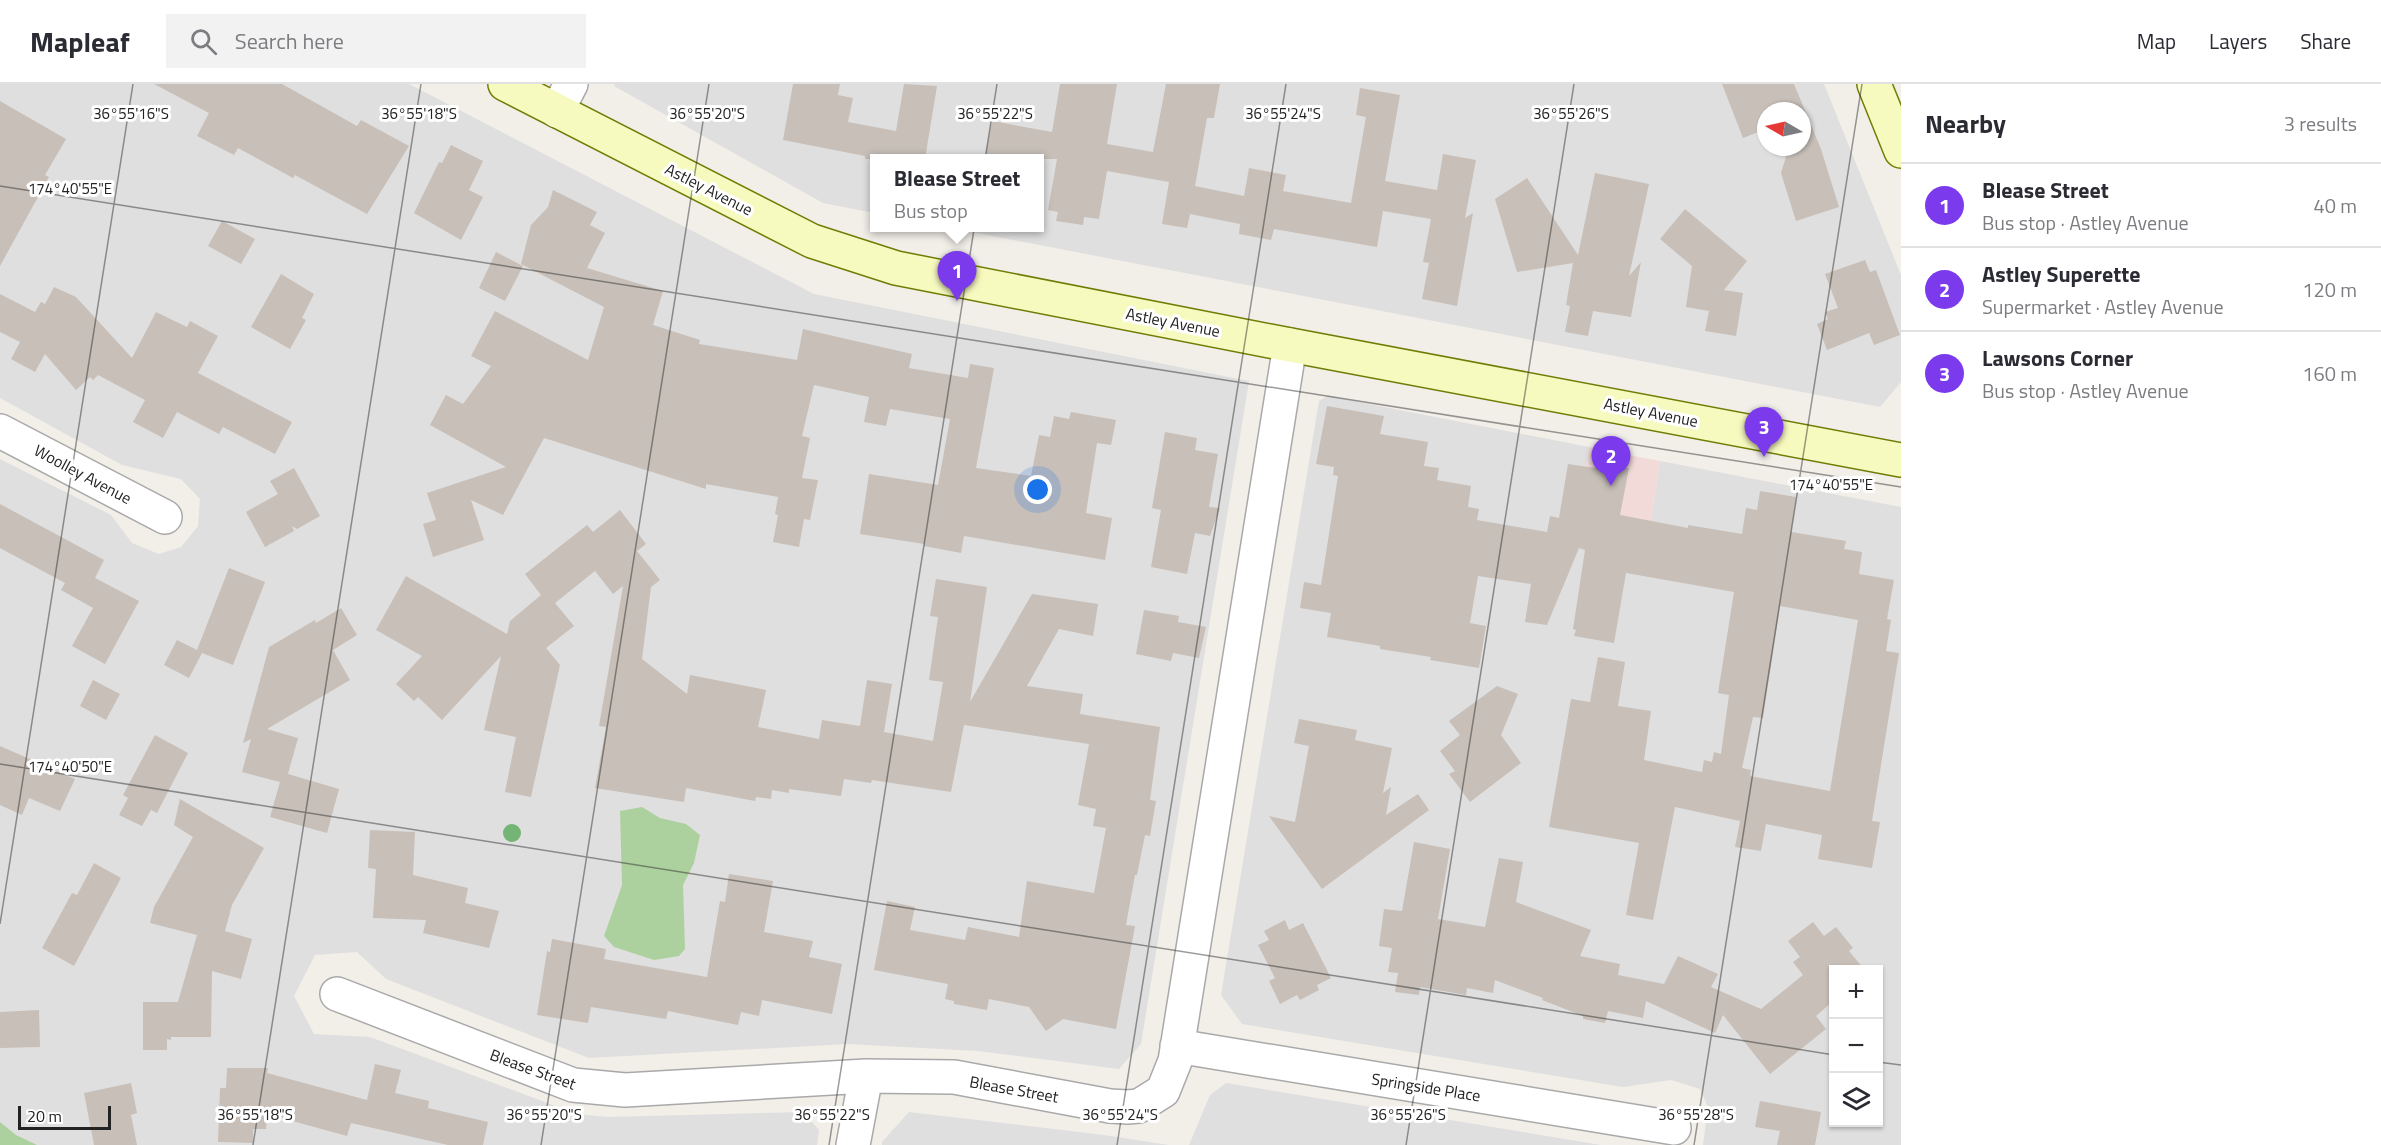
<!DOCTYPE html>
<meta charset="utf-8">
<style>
:root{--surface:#fff;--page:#f2f2f3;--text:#2b2b33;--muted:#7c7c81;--line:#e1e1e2;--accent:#7c3aed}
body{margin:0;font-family:"Titillium Web",sans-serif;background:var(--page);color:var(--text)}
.controls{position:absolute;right:18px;bottom:18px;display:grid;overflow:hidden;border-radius:0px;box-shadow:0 2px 4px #0004}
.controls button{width:54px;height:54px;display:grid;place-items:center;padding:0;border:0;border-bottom:2px solid var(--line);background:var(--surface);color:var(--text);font:30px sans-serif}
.compass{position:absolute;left:1757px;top:18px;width:54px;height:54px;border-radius:50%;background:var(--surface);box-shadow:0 2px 4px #0004;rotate:279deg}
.scale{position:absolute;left:18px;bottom:15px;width:93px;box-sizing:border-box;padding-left:6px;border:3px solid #222;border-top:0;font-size:16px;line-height:21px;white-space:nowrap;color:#222;-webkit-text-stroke:4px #fff;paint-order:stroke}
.you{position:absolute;left:1038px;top:406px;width:21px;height:21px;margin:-15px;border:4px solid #fff;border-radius:50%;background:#1a73e8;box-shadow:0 0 0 9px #1a73e833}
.badge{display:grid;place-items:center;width:39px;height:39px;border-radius:50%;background:var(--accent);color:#fff;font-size:20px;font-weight:700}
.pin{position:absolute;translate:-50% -50px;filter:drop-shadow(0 2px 3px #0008)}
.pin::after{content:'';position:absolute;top:32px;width:21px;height:18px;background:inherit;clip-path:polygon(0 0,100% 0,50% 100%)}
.popup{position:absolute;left:870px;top:70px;width:174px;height:78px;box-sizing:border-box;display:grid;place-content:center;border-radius:0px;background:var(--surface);filter:drop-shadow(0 2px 4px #0005);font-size:20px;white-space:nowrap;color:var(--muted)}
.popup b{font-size:22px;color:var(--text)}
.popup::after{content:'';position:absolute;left:50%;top:100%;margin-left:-12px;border:12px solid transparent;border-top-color:var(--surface)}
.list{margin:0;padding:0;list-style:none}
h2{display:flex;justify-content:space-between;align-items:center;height:78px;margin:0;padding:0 24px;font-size:26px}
h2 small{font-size:20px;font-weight:400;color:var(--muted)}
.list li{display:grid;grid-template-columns:39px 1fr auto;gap:18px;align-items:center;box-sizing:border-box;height:84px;padding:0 24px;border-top:2px solid var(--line)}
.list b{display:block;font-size:22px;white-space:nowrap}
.list p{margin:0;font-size:20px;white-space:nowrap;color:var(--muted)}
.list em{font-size:20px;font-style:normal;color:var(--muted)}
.icon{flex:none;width:33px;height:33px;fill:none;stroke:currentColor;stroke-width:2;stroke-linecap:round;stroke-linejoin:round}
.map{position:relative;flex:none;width:1901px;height:1061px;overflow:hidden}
header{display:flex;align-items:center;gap:36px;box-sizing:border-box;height:84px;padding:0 30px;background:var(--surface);border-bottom:2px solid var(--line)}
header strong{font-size:28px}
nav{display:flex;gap:33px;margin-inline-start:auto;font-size:21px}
.search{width:420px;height:54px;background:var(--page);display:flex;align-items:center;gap:15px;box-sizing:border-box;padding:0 21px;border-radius:0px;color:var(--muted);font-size:22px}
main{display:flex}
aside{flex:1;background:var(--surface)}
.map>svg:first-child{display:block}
</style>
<header>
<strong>Mapleaf</strong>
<div class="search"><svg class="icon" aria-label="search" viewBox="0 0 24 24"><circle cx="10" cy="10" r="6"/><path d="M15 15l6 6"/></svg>Search here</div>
<nav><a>Map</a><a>Layers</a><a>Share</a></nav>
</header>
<main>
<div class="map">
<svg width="1901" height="1061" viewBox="0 0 1901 1061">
<rect width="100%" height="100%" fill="#f2efe9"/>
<path fill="#e0dfdf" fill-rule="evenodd" d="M0,0H409L814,210L1249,297L1141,960L1119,985L978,967L848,960L589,974L386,895L357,868L315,871L294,912L314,950L370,953L577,1030L607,1033L803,1028L819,1046L817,1061H0V375L111,431L132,459L159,470L181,463L198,442L200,415L181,395L122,381L0,314Z
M615,0H1824L1901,191V298L1880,323L951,144H1040V74H874V129L823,119L614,2ZM1766,27H1802V63H1766Z
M1328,312L1589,363L1576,443L1648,456L1660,377L1901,423V1061H1703L1708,1023L1700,1005L1671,996L1623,1003L1242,940L1221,911L1319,317ZM1834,886H1878V1038H1834Z
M1226,999L1601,1061H1189L1210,1011Z
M909,1028L1104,1051L1169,1061H882V1058Z"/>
<path fill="#f2dad9" d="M1589,363L1660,377L1648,456L1576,443Z"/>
<path fill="#add19e" d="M642,723L660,734L686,740L700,751L694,779L683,801L685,865L679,872L654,876L614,863L604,852L622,801L620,727Z
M0,1038L16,1051L37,1061H0Z"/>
<path fill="#c7bfb8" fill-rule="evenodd" d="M154,0H282L357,42L361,36L409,62L367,130L295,91L293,94L238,64L234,71L197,52L209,29Z
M793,0H840L838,11L853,14L848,38L896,47L904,0L937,2L925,75H865V72L783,56Z
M1060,0H1117L1107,60L1153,68L1166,0H1220L1214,34H1207L1195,102L1244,112L1249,84L1286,91L1283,107L1351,119L1366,33L1356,31L1360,4L1400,11L1385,97L1437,106L1443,70L1476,76L1465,134L1473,129L1457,222L1422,215L1429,179L1423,178L1431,135L1383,127L1377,163L1274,145L1271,156L1239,150L1240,140L1190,130L1187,144L1162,140L1169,98L1107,87L1099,135L1084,133L1083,141L1056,137L1058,128L1048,126L1057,75H985L992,37L1052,48Z
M1722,0H1794L1821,65L1839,123L1796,137L1781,89L1789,63H1802V27H1766V45L1743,54Z
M0,17L66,55L45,91L49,93L0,182Z
M451,61L483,77L469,106L483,113L461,156L414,129L439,78L442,79Z
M1595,89L1649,100L1629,192L1641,178L1631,233L1593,227L1588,252L1565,248L1570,222L1566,221L1573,179L1517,188L1495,115L1527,94L1578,171Z
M553,106L597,128L590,141L605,149L587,184L663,207L653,241L700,256L699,260L797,276L803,245L912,270L909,284L968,294L970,280L994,284L976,384L1031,392L1039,351L1050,353L1054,332L1069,335L1071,328L1116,336L1111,361L1097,359L1086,429L1112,434L1105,476L964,452L961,469L924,462V460L860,450L869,390L938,401L950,335L890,325L886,342L864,338L869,313L814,301L802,352L810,354L802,394L818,396L810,436L804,435L799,463L773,458L778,431L775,430L778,413L706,400V405L544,354L503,431L471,416L484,456L433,473L423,440L436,436L427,409L506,383L430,341L446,311L463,320L491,282L471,272L495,227L588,276L604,223L521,180L531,141L548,123Z
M1685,125L1747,177L1724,206L1743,209L1736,252L1705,247L1709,227L1686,223L1692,182L1660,155Z
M222,137L255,155L241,180L208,162Z
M496,168L523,182L505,217L479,204Z
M1865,176L1870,188L1876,186L1900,251L1874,261L1869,249L1827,266L1817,240L1828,235L1825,228L1838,224L1825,190Z
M281,190L314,210L302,234L306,236L290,265L251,243Z
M54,203L76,213L132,274L156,228L187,243L190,237L218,252L198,289L292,338L275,370L223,343L219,350L177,328L163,354L133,338L145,316L98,291L93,296L90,293L76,306L45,270L35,288L11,275L20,258L0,248V210L35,228L41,218L45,220Z
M1327,322L1384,332L1380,350L1428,358L1424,382L1439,384L1437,396L1471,402L1468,423L1479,425L1477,436L1547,448L1550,432L1559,434L1568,380L1595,384L1600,370L1628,375L1626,384H1629L1620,431L1688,444V441L1742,450L1746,424L1757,426L1760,407L1796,413L1791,448L1846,457L1844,465L1862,468L1859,490L1894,496L1887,535L1891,536L1886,567L1899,569L1872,737L1880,738L1872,784L1818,775L1822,751L1766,740L1761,767L1735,763L1740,737L1675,723L1653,836L1626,831L1639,759L1549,743L1571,615L1590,618L1598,573L1625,578L1618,622L1651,627L1644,676L1702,688L1704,676L1712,678L1714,668L1721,670L1729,611L1718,609L1734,508L1626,489L1614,559L1574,552L1576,546L1573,545L1585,466L1579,464L1547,541L1525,538L1531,500L1478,492L1470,539L1486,542L1479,584L1430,576L1431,573L1380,565V562L1327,553L1331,529L1300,524L1304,498L1321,501L1338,392L1333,391L1334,383L1316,380ZM1780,522L1858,536L1830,707L1750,692L1751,686L1742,684L1753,633L1763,634Z
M1165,348L1197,354L1195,366L1218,370L1209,423L1220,424L1210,452L1195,449L1187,490L1151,483L1161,426L1152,424Z
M294,384L320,432L297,445L292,442L294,447L265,463L246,428L278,410L270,397Z
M0,420L104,476L95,494L139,517L105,580L72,562L93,524L61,506L65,499L0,464Z
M620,426L646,460L637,467L660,496L651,503L642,575L687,610L690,591L766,606L758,643L819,655L822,636L860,642L867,596L892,600L884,648L933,657L943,598L929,596L938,533L930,532L936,495L987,503L970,618L1032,510L1098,520L1093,552L1059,545L1027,602L1083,610L1080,630L1160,643L1150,716L1156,717L1150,752L1145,751L1137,791H1135L1126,841L1135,842L1116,945L1063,935L1046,947L1029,923L989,915L987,926L954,920V917L945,915L948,900L874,886L887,817L915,823L910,846L965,856L968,843L1019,853L1027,797L1094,809L1106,744L1093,742L1096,725L1078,721L1089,660L964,641L951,708L872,696L871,699L844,695L841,712L789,705V709L772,706L771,715L756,713L755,717L686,704L684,718L595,704L606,643L599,642L623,502L613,510L595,487L555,519L574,542L546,564L560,581L531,713L505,708L516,653L484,646L501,572L442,636L418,613L414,617L396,600L422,572L376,546L406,492L507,550L510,537L541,511L525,490L587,441L593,448Z
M229,484L265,498L233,581L202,569L189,594L164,581L177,556L197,566Z
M341,524L357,551L333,566L350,596L267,645L298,654L288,690L339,705L327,749L270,733L280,698L242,688L251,655L243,659L269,563L315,536L316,539Z
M1144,526L1179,532L1178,538L1206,543L1199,574L1173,569L1171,577L1136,570Z
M93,596L120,610L106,636L80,622Z
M1497,602L1518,610L1501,651L1521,679L1470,718L1449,690L1455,687L1440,667L1460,651L1449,637Z
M1299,635L1357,646L1355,656L1392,664L1383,709L1391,703L1386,731L1418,710L1429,726L1322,805L1269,732L1295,738L1309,662L1294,659Z
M155,651L188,669L157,729L151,726L142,742L119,731L128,714L123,711Z
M0,662L75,695L60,727L29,714L22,731L0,721Z
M180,715L264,764L232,821L225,847L252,855L241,895L212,887L211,953H171V956L167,955V966H143V918H178L197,851L150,839L154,823L193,753L174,741Z
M370,746L415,748L413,791L468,804L465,819L499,827L489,864L423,849L426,836L373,834L376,785L368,784Z
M1414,758L1450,765L1438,835L1485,843L1499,774L1523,778L1516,818L1591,846L1580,872L1620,880L1618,891L1664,900L1678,872L1718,890L1711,903L1761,925L1803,891L1793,878L1800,873L1788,857L1813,838L1824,852L1836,843L1853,864L1849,867L1864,885H1833V917L1816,932L1826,945L1770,990L1723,931L1715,949L1646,917L1643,934L1608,927L1605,939L1583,935V932L1542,916L1543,914L1495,896L1493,909L1467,904L1466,911L1420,903L1419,911L1395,908L1398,889L1388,888L1392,864L1379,862L1384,825L1402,827Z
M94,779L121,794L74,882L42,864L72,809L77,811Z
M729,790L773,797L764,848L813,857L809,873L842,880L832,930L762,916L759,932L741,928L738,941L668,927L666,935L591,923L588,939L537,931L547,867L550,868L552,855L606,865L604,875L707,893L720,817L725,818Z
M1285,836L1289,846L1303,839L1331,894L1317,901L1319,906L1300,916L1297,911L1280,920L1269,897L1275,894L1258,861L1269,856L1264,847Z
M39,926L40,963L0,964V928Z
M375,980L401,986L395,1009L429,1017L428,1024L488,1038L483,1061H448L351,1039L347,1052L267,1030L266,1045H253V1059L218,1058L220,1004H226L227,984H268L267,989L367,1016Z
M131,999L137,1029L131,1031L137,1061H94L84,1009Z
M1760,1017L1821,1028L1815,1061H1777L1780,1047L1755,1043Z"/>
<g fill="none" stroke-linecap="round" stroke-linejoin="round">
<defs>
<path id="street" d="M557,27L571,0
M0,347L165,433
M337,910L573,1001L625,1006L866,992L954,993L1110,1022L1127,1023L1139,1022L1163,1007L1175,977L1290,261
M1177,962L1674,1044
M853,1061L866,992"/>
<path id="secondary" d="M505,0L812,157L896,184L1290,261L1901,376
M1874,0L1901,67"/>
</defs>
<use href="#street" stroke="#a9a9a9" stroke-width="36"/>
<use href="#secondary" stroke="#707d05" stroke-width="36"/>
<use href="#street" stroke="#fff" stroke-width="33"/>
<use href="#secondary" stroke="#f7fabf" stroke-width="33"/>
</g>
<circle fill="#74b475" cx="512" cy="749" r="9"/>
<path fill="none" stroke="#222" stroke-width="1.5" stroke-opacity="0.45" d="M0,102L1901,403M0,680L1834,971M0,840L133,0M1878,978L1901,981M253,1061L421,0M541,1061L709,0M829,1061L997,0M1117,1061L1286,0M1406,1061L1574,0M1694,1061L1862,0"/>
<g text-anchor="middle" stroke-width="6" stroke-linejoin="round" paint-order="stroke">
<g font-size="16" fill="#222" stroke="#fff">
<text transform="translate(709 105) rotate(27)" y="6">Astley Avenue</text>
<text transform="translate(1173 238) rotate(11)" y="6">Astley Avenue</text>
<text transform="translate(1651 328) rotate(11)" y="6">Astley Avenue</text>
<text transform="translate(83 390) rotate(28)" y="6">Woolley Avenue</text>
<text transform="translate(533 985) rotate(20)" y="6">Blease Street</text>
<text transform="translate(1426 1003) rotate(9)" y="6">Springside Place</text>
<text transform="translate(1014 1005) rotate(10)" y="6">Blease Street</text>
</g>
</g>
<g font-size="15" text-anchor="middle" fill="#222" stroke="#fff" stroke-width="6" stroke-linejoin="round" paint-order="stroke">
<text x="131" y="35">36°55'16"S</text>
<text x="419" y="35">36°55'18"S</text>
<text x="707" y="35">36°55'20"S</text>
<text x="995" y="35">36°55'22"S</text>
<text x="1283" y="35">36°55'24"S</text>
<text x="1571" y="35">36°55'26"S</text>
<text x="70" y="110">174°40'55"E</text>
<text x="1831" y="406">174°40'55"E</text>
<text x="70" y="688">174°40'50"E</text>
<text x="255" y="1036">36°55'18"S</text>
<text x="544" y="1036">36°55'20"S</text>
<text x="832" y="1036">36°55'22"S</text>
<text x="1120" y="1036">36°55'24"S</text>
<text x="1408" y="1036">36°55'26"S</text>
<text x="1696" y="1036">36°55'28"S</text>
</g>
</svg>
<div class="controls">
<button>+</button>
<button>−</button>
<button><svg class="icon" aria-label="layers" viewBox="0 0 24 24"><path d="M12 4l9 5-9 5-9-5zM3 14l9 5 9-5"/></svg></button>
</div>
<svg class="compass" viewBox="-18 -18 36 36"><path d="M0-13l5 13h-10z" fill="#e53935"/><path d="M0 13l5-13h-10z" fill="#7c7c81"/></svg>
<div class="scale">20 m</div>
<div class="you"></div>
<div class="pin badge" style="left:957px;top:217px">1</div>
<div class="popup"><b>Blease Street</b>Bus stop</div>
<div class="pin badge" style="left:1611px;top:402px">2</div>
<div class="pin badge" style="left:1764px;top:373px">3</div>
</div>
<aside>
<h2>Nearby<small>3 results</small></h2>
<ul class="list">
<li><span class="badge">1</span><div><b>Blease Street</b><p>Bus stop · Astley Avenue</p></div><em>40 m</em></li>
<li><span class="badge">2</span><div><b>Astley Superette</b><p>Supermarket · Astley Avenue</p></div><em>120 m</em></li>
<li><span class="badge">3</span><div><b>Lawsons Corner</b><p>Bus stop · Astley Avenue</p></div><em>160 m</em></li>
</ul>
</aside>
</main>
